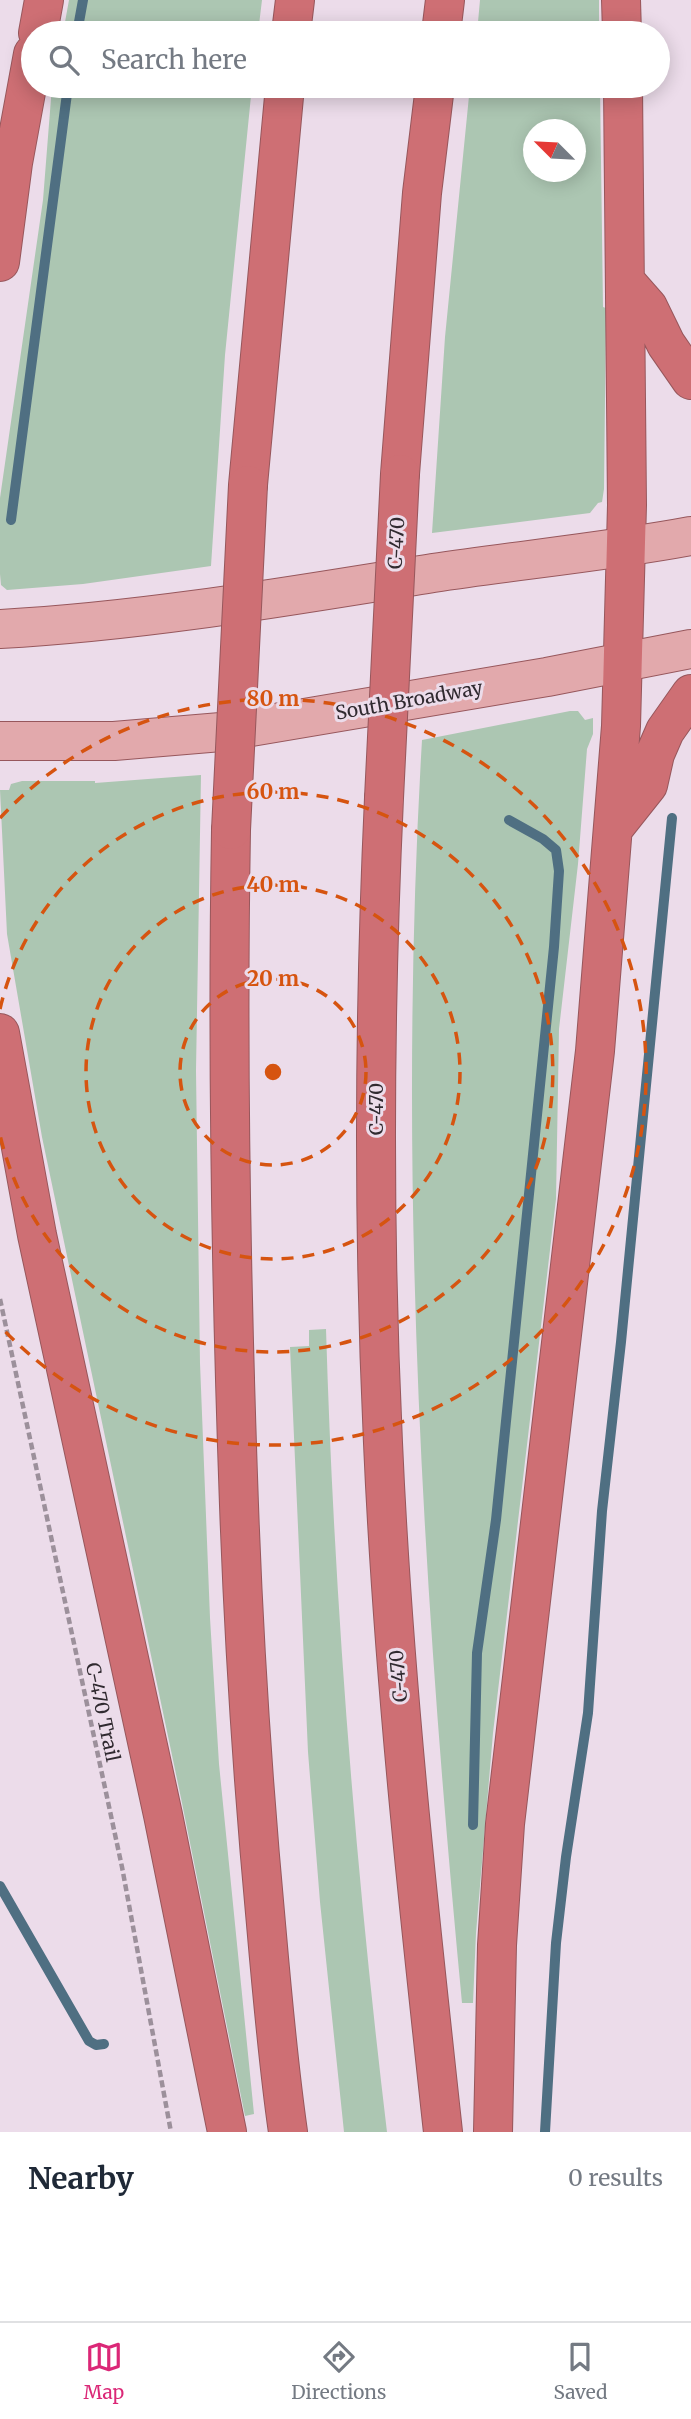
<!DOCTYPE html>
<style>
:root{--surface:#fff;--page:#f2f2f3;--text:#1f2937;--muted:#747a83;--line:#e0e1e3;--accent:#db2777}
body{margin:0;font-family:Merriweather,serif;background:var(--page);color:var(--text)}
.compass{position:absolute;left:523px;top:119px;width:63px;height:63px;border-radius:50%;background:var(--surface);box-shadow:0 4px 18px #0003;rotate:294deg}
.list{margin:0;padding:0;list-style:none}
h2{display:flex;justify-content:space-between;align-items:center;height:91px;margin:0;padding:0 28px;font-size:30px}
h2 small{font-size:23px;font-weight:400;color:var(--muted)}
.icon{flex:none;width:38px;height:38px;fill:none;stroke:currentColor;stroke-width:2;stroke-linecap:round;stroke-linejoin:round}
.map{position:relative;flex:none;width:691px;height:2132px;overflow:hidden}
.search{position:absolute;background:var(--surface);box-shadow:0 4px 18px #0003;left:21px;right:21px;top:21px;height:77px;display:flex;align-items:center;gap:18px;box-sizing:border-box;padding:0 24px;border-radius:38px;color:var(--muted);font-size:26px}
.sheet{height:189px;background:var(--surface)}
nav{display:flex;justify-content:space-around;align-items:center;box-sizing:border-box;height:98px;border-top:2px solid var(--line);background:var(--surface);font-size:19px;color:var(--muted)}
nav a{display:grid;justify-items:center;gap:4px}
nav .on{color:var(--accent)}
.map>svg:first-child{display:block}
</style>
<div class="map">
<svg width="691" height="2132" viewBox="0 0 691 2132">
<rect width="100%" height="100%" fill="#ecdcea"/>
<path fill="#acc6b2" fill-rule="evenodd" d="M69,0H262L258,33H63Z
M480,0H599V33H477Z
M52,86H252L225,355L211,566L83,584L7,590L1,585L0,574V498L43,200Z
M470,86H600L603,307L606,308L604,489L602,502L598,503L590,513L432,533L445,337ZM534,130H576V172H534Z
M570,711H578L585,720L593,718V734L587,749L578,864L559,1029L556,1199L493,1733L476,1933L473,2003H462C422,1583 397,1162 422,740Z
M201,775L196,1071L200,1363L210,1618L219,1764L254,2114L245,2116L181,1798L42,1137L7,934L0,790H9L11,784L22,781H95V783Z
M326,1329C334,1597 355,1865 387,2132H344L320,1902L308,1752L290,1347L309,1346V1330Z"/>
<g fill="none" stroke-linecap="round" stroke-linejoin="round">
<path stroke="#4f6f82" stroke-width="10" d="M77,33L83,0
M11,520L68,86
M473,1825L477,1653L496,1520L554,947L559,871L556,850L543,839L509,820
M0,1886L89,2041L96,2045L104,2044
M545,2132L556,1943L566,1857L588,1713L602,1511L621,1342L672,818"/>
<defs>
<path id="primary" d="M0,629C146,621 289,596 433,573C519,560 606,552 691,536
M0,741H114L221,732L547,677L691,649"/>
<path id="highway" d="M621,0L622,33
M38,33L44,0
M291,33L295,0
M441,33L445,0
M0,262L13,163L33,54
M626,282L648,307L666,344L691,380
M400,474L422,193L435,86
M248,485L285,86
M384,798C374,1013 373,1228 383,1443C393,1673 418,1903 443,2132
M613,829L648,785L655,754L665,731L691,694
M231,830C227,1055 231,1280 239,1505C244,1645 253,1784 266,1924C272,1993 278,2063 288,2132
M0,1033L37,1235L163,1815L227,2132
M493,2132L497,1945L505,1824L595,1051L621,726L627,505L623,86"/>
</defs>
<use href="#primary" stroke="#97575c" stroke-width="40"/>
<use href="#highway" stroke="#97575c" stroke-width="40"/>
<path stroke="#9c909b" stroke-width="4.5" stroke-dasharray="7 3.5" stroke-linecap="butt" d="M0,1299L122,1867L171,2132"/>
<use href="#primary" stroke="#e2a9ac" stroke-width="38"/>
<use href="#highway" stroke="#ce6f74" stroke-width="38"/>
<defs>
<path id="highway-bridge" d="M384,798L400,474
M231,830L248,485"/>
</defs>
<use href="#highway-bridge" stroke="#97575c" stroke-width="40" stroke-linecap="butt"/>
<use href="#highway-bridge" stroke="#ce6f74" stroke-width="38"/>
</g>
<g fill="none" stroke="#d65410" stroke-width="3.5" stroke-dasharray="12 9">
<circle cx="273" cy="1072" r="93"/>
<circle cx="273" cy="1072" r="187"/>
<path d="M0 1009A280 280 0 1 1 0 1135"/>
<path d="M0 818A373 373 0 1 1 0 1326"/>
</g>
<g text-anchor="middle" stroke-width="6" stroke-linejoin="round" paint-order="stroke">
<g font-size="19" fill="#302a30" stroke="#ecdcea">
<text transform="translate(396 543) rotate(-87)" y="7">C-470</text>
<text transform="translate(409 700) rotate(-10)" y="7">South Broadway</text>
<text transform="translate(376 1109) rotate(-90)" y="7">C-470</text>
<text transform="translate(398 1676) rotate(-95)" y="7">C-470</text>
<text transform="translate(103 1712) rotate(78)" y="7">C-470 Trail</text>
</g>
</g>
<circle cx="273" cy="1072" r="10" fill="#d65410" stroke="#ecdcea" stroke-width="3.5"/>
<g font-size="21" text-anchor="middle" font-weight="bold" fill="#d65410" stroke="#ecdcea" stroke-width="6" stroke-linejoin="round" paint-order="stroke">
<text x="273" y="706">80 m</text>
<text x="273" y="799">60 m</text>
<text x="273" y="892">40 m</text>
<text x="273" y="986">20 m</text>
</g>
</svg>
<svg class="compass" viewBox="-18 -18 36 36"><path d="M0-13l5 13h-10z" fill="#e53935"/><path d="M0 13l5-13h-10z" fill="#747a83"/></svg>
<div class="search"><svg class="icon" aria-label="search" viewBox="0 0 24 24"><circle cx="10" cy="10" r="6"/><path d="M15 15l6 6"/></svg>Search here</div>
</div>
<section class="sheet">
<h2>Nearby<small>0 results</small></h2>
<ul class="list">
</ul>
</section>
<nav>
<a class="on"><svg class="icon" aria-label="map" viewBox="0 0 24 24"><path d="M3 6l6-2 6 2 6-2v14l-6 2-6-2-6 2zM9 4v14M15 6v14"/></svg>Map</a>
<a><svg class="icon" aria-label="directions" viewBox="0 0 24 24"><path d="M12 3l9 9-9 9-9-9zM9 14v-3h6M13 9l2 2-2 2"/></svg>Directions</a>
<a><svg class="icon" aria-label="saved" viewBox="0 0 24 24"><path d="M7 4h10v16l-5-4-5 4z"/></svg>Saved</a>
</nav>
